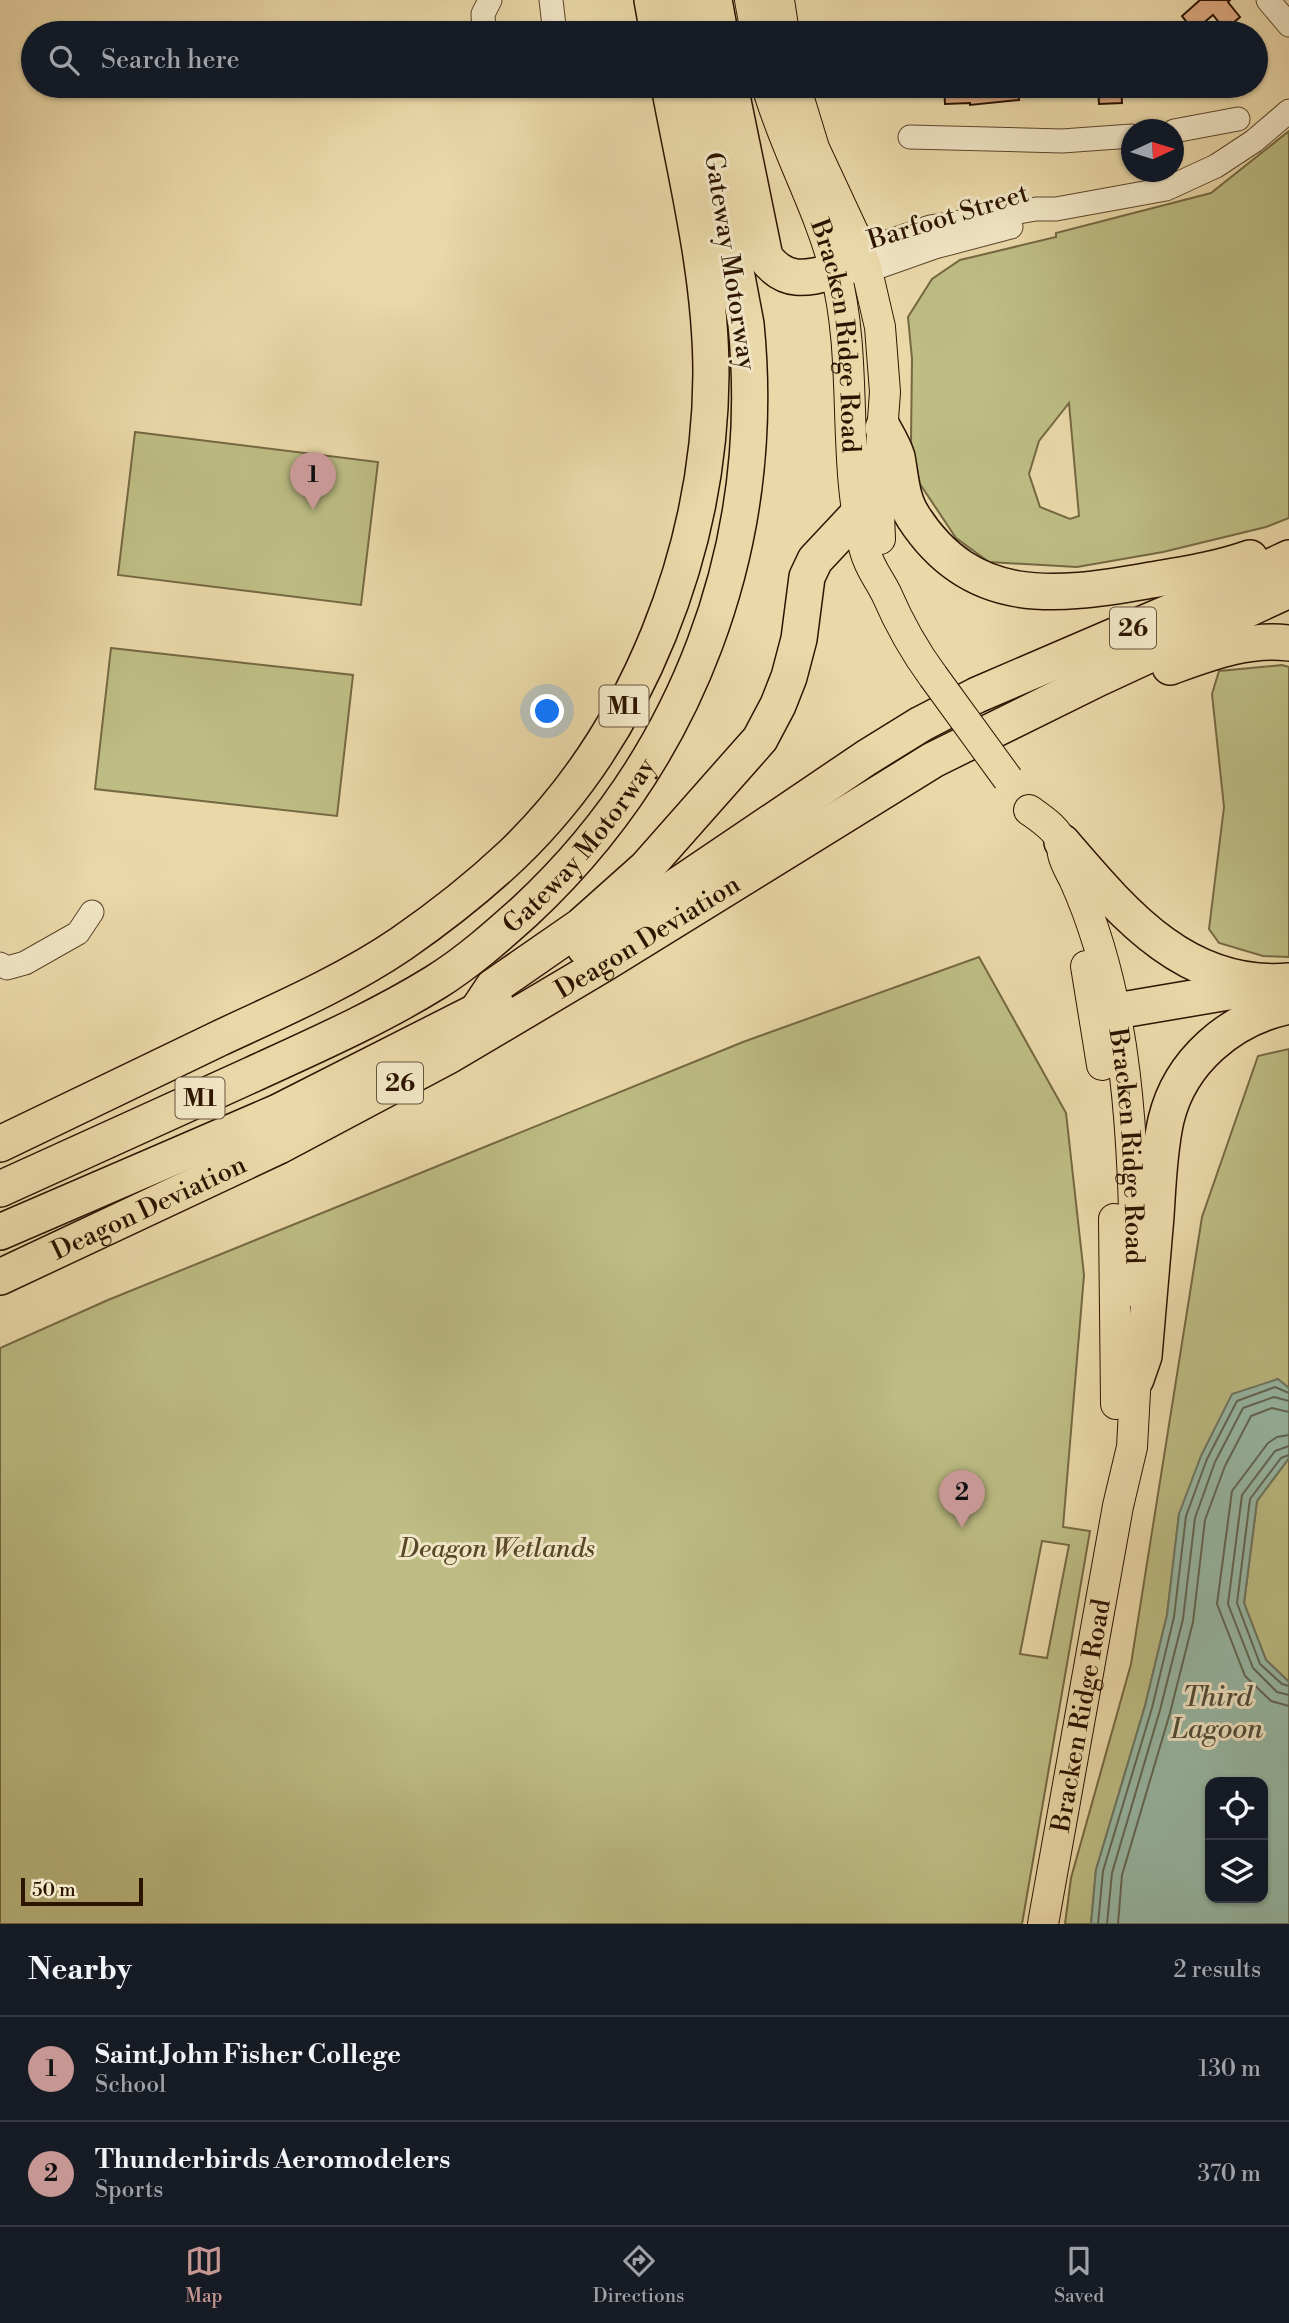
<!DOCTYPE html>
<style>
:root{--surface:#171b24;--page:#20242c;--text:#f1f3f6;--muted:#9ea1a6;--line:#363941;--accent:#c59692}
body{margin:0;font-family:"Libre Bodoni",serif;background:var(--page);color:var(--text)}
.controls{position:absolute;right:21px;bottom:21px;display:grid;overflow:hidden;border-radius:14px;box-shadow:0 2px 5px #0004}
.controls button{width:63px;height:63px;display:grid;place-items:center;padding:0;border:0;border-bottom:2px solid var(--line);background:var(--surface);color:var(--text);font:35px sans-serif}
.compass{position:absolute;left:1121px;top:119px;width:63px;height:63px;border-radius:50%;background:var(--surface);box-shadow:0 2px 5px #0004;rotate:86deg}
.scale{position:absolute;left:21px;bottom:18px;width:122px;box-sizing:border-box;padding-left:7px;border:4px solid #2d1400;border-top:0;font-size:19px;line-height:24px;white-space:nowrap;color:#2d1400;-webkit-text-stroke:5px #f1e6c6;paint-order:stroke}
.you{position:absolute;left:548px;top:712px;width:24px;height:24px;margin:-18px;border:5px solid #fff;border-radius:50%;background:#1a73e8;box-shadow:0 0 0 10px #1a73e833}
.badge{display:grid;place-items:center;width:46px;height:46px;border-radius:50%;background:var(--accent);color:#111;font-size:23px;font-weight:700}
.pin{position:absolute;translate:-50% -58px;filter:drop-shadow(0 2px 4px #0008)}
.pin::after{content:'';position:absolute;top:37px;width:24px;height:21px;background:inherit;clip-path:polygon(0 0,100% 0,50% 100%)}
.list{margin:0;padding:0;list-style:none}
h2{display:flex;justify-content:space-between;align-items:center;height:91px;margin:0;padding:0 28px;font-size:30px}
h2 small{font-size:23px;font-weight:400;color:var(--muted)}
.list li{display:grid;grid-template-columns:46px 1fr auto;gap:21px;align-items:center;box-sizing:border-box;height:105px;padding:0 28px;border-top:2px solid var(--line)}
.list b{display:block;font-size:26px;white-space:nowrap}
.list p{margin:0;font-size:23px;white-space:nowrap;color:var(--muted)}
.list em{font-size:23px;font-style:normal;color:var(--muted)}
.icon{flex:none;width:38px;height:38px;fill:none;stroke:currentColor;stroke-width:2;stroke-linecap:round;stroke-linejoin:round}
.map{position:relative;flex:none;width:1289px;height:1924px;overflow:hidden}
.search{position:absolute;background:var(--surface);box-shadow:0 2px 5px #0004;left:21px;right:21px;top:21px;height:77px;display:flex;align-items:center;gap:18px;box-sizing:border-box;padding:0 24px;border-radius:38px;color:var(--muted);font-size:26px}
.sheet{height:301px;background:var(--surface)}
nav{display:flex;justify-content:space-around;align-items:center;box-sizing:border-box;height:98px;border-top:2px solid var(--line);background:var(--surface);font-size:19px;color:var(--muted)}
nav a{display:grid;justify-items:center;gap:4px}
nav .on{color:var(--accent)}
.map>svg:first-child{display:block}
</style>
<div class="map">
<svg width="1289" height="1924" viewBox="0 0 1289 1924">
<rect width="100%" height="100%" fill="#ead8a8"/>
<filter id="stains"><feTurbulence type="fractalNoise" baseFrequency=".00286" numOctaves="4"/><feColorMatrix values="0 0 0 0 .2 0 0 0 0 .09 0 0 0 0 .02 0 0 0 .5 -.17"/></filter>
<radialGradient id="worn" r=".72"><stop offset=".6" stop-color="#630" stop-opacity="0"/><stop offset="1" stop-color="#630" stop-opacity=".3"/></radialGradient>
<path fill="#bdbd84" stroke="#756842" stroke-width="2" fill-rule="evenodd" d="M1289,131V518L1266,527L1163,552L1077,567L989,562L956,538L920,484L911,442L912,359L908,317L932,279L960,260L1056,237V233L1211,193ZM1069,403L1079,516L1070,519L1040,507L1029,474L1039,441Z
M135,432L378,462L361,605L118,575Z
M111,648L353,675L337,816L95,789Z
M1282,665L1289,667V957L1263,956L1219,943L1209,929L1224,807L1212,694L1219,671Z
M979,957L1066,1113L1084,1275L1063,1527L1090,1531L1022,1924H0V1348L108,1300L743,1042ZM1042,1541L1069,1545L1047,1658L1020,1654Z
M1289,1049V1388L1277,1379L1179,1514L1167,1615L1145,1706L1096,1870L1091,1924H1065L1071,1878L1131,1664L1202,1217L1258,1056Z
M1289,1458V1682L1266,1660L1244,1603L1257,1501Z"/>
<path fill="#98baa7" stroke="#6d7864" stroke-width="2" fill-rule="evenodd" d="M1278,1379L1289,1388V1458L1257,1501L1244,1603L1266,1660L1289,1682V1924H1091L1096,1870L1145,1706L1167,1615L1179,1514L1201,1456L1232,1394ZM1210,1782H1263V1898H1210Z"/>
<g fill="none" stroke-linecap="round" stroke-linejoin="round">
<path stroke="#626754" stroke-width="2" d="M1289,1435L1277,1437L1268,1443L1232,1491L1217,1604L1245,1676L1271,1701L1289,1706
M1289,1446L1275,1451L1242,1495L1228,1604L1253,1668L1277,1692L1289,1695
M1289,1455L1281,1458L1250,1499L1237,1603L1260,1664L1282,1684L1289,1686
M1098,1924L1103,1871L1152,1708L1174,1617L1186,1516L1207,1459L1237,1401L1275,1387L1289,1393
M1107,1924L1112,1873L1160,1710L1183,1619L1195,1518L1215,1462L1243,1408L1274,1397L1289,1401
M1118,1924L1122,1875L1170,1713L1193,1622L1205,1520L1225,1466L1251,1416L1272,1408L1289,1412"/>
</g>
<path fill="#deaa81" stroke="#2d1400" stroke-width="2" d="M1200,0H1230L1228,2L1240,17L1225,30L1213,15L1194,31L1182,16Z
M944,86H1018L1019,100L970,105V103L945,104Z
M1098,86H1121L1122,103L1099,104Z"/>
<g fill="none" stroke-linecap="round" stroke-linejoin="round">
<defs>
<path id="minor" d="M551,0L554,26L551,33
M1268,0L1289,25
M484,33L483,14L490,0
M1174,131L1238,119
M910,137L1062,141L1132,136
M849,261L861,253L887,242L930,227L1036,209H1056L1166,189L1216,166L1254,141L1289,111
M852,271H867L935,247L1011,227
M0,964L7,968L25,963L78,933L92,912"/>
<g id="major">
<path d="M750,0L756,33"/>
<path d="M779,0L784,33"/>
<path id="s1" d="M767,86C785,149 819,207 835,270C859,362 841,459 865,551C870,569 878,577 886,593C899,623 913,649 933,676"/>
<path d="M795,86L814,148L855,236L867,271L880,327L885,392L878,488L880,539"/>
<path id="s2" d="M1029,810C1040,818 1059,830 1062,844C1063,847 1062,851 1063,854C1065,863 1070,871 1074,879C1132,1007 1133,1153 1136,1292"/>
<path d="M1086,966L1102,1065"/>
<path d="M1114,1219L1116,1404"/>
<path id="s3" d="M1043,1924L1118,1506L1132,1447L1137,1355"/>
</g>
<g id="highway">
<path d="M652,0L658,33"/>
<path d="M684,0L691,33"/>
<path d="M714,0L720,33"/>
<path d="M730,86L765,257C785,284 806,279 835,271"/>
<path d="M883,428C888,437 894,447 897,457C901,478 901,499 914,518C972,607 1054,597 1146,581C1181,575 1216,570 1250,558"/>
<path d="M1170,667C1209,653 1247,638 1289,643"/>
<path d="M1062,842C1123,913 1186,990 1289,981"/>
<path d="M585,948L866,758L921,724L977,695L1212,594L1289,558"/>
<path d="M1116,1011L1246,989L1250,987"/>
<path d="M475,1014L493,987L581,926L646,868L760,739L778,705L789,677L799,639L807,577L815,560L859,513"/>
<path d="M0,1144C73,1109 145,1074 218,1039C280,1010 345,982 401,944C440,917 478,887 512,855C639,733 710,548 711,374C711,277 687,181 669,86"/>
<path id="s4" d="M0,1189C84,1151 168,1113 251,1075C314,1046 378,1018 436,982C468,962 496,937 524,912C688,760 768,546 746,324L701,86"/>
<path d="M0,1232L278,1112L495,1002"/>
<path id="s5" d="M0,1277L279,1146L450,1055L605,963L933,760L1099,678L1289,590"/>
<path d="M1136,1379L1144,1356C1148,1309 1152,1263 1156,1216C1158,1185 1159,1151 1166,1120C1180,1061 1231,1018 1289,1006"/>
</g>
</defs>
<use href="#minor" stroke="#5c452a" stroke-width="25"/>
<use href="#major" stroke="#2d1400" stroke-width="32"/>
<use href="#highway" stroke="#2d1400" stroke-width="38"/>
<use href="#minor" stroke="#f1e6c6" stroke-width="23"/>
<use href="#major" stroke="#ead8a8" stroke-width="30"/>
<use href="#highway" stroke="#ead8a8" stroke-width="35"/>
<defs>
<path id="major-bridge" d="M933,676L1008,779"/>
</defs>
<use href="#major-bridge" stroke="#2d1400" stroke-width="32" stroke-linecap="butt"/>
<use href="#major-bridge" stroke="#ead8a8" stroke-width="30"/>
</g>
<g text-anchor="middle" stroke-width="6" stroke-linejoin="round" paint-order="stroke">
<g fill="#f1e6c6" stroke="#68533b" stroke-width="2">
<rect x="1110" y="607.5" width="46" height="41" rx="5"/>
<rect x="599.5" y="685.5" width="49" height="41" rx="5"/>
<rect x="377" y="1062.5" width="46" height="41" rx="5"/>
<rect x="175.5" y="1077.5" width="49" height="41" rx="5"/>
</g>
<g font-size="24" font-weight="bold" fill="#2d1400">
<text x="1133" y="636">26</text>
<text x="624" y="714">M1</text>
<text x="400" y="1091">26</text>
<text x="200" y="1106">M1</text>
</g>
<g font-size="26" fill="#2d1400" stroke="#f1e6c6">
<text transform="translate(948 216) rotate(-17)" y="9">Barfoot Street</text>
<text transform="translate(731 261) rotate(81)" y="9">Gateway Motorway</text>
<text dy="9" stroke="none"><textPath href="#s1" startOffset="262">Bracken Ridge Road</textPath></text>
<text dy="9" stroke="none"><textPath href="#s4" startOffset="682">Gateway Motorway</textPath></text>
<text dy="9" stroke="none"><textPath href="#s5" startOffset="732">Deagon Deviation</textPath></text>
<text dy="9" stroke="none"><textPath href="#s2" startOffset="360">Bracken Ridge Road</textPath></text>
<text dy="9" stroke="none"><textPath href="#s5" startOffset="164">Deagon Deviation</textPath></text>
<text dy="9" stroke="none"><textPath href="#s3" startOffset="212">Bracken Ridge Road</textPath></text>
</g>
<g font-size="26" font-style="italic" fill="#584728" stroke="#f1e6c6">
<text x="497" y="1557">Deagon Wetlands</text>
</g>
<g font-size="28" font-style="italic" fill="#524e3a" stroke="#f1e6c6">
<text x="1217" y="1706">Third<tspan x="1217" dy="32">Lagoon</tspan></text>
</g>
</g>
<rect width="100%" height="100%" filter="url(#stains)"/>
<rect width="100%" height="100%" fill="url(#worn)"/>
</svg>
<div class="controls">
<button><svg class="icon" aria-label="locate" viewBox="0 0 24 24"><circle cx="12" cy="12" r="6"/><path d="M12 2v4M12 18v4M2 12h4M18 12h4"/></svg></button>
<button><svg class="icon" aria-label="layers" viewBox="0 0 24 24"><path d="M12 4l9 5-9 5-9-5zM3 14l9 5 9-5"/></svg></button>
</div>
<svg class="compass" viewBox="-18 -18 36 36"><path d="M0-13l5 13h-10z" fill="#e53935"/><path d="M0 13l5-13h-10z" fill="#9ea1a6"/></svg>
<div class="scale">50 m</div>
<div class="you"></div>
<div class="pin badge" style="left:313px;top:510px">1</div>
<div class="pin badge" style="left:962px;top:1528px">2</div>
<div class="search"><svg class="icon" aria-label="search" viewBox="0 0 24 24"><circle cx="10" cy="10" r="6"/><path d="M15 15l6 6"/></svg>Search here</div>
</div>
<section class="sheet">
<h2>Nearby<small>2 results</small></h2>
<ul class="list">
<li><span class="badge">1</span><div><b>Saint John Fisher College</b><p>School</p></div><em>130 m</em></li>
<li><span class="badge">2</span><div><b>Thunderbirds Aeromodelers</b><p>Sports</p></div><em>370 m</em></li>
</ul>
</section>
<nav>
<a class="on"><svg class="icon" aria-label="map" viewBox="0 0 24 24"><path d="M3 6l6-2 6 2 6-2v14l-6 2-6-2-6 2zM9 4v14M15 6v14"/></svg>Map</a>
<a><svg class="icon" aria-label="directions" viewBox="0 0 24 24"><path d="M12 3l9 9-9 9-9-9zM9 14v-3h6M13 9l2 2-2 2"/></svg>Directions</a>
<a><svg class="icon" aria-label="saved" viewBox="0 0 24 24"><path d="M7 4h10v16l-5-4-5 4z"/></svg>Saved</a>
</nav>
